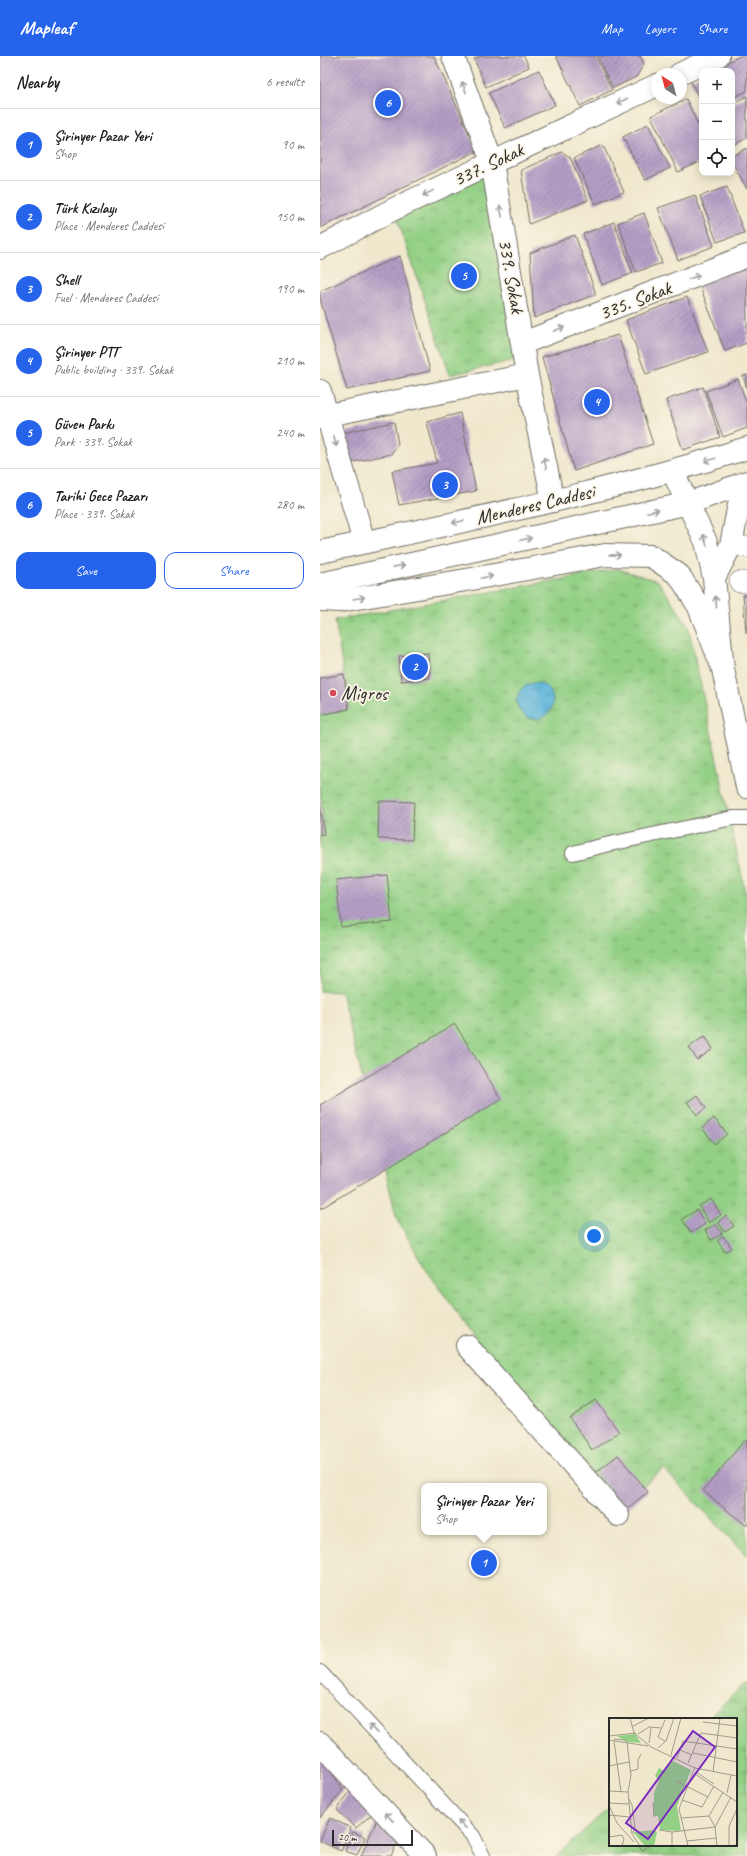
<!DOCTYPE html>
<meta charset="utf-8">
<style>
:root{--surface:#fff;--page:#f2f2f2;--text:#202124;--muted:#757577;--line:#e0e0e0;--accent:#2563eb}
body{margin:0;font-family:Caveat,sans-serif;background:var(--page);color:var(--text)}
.controls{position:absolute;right:12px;top:12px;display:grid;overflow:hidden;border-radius:8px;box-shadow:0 2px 10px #0003}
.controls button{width:36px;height:36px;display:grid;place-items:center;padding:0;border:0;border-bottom:1px solid var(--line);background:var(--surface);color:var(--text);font:20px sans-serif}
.compass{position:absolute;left:331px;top:12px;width:36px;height:36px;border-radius:50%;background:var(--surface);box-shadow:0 2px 10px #0003;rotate:324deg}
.scale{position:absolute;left:12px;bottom:10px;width:81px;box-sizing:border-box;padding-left:4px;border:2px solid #2b2b2b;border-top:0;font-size:11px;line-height:14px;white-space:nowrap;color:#2b2b2b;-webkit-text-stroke:3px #fcf5e5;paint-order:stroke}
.you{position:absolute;left:274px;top:1180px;width:14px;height:14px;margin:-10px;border:3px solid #fff;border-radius:50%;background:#1a73e8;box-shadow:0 0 0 6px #1a73e833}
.badge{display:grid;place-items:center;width:26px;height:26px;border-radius:50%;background:var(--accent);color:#fff;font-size:13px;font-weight:700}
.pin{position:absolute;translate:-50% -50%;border:2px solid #fff;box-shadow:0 1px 4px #0006}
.popup{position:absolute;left:101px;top:1427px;width:126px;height:52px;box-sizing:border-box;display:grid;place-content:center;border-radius:8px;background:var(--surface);filter:drop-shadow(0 1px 3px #0005);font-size:13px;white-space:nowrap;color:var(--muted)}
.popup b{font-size:15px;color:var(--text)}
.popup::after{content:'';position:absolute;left:50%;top:100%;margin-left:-8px;border:8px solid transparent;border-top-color:var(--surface)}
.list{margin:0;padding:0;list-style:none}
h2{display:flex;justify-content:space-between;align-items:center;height:52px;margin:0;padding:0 16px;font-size:17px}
h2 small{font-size:13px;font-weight:400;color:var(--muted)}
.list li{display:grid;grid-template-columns:26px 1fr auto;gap:12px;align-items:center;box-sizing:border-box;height:72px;padding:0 16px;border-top:1px solid var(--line)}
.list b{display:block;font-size:15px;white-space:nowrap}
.list p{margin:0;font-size:13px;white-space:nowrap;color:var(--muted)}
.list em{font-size:13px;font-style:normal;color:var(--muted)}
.actions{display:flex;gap:8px;padding:12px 16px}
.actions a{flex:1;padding:9px 0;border:1px solid var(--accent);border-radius:12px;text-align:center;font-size:14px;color:var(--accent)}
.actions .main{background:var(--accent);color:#fff}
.icon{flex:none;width:22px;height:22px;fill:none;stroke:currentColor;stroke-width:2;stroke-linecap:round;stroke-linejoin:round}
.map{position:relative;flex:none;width:427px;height:1800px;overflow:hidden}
header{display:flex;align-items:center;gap:24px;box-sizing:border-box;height:56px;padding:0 20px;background:var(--accent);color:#fff}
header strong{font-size:19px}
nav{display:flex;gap:22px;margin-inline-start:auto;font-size:14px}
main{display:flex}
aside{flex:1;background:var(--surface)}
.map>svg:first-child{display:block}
</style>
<header>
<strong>Mapleaf</strong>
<nav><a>Map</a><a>Layers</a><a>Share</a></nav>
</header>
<main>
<aside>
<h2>Nearby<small>6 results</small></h2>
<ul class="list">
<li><span class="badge">1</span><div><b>Şirinyer Pazar Yeri</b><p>Shop</p></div><em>90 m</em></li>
<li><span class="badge">2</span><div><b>Türk Kızılayı</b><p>Place · Menderes Caddesi</p></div><em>150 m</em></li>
<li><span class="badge">3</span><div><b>Shell</b><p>Fuel · Menderes Caddesi</p></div><em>190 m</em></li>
<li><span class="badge">4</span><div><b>Şirinyer PTT</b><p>Public building · 339. Sokak</p></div><em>210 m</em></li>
<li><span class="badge">5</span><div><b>Güven Parkı</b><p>Park · 339. Sokak</p></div><em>240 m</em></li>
<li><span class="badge">6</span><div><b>Tarihi Gece Pazarı</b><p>Place · 339. Sokak</p></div><em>280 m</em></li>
</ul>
<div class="actions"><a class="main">Save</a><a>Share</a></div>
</aside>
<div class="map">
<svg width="427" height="1800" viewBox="0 0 427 1800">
<defs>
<pattern id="park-tufts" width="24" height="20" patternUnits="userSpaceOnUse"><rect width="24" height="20" fill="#93d085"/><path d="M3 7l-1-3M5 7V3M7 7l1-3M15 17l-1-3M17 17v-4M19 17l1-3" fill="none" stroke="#78a96d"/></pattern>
<pattern id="water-ripples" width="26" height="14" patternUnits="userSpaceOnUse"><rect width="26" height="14" fill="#5db5da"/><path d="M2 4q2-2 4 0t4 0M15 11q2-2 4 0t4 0" fill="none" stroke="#4d93b1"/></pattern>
<pattern id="building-hatch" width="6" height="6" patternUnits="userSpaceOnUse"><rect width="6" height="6" fill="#b59fc6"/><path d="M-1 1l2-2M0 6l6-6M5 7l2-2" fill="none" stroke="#9382a1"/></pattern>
</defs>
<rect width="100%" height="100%" fill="#fcf5e5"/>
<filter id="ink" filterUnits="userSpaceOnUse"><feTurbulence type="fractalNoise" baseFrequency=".025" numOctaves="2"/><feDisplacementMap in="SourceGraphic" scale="8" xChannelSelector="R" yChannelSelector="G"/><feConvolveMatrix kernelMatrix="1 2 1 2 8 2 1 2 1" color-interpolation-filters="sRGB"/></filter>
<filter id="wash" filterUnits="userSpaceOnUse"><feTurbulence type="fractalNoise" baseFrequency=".012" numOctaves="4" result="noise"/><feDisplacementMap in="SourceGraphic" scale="16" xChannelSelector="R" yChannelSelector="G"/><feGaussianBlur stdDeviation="0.9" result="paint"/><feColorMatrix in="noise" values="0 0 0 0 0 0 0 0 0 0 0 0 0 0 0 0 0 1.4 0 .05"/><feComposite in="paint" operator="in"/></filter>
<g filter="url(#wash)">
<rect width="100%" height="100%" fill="#efe8cd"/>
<path fill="url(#park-tufts)" stroke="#5f7e58" d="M172,106L205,302L130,319L74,153Z
M298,513L338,525L368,569L427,844V1500L343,1412L300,1451L163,1293L105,1212L77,1163L21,936L0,935V779L4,778L0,731V659L29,653L15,564Z
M427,1626V1800H236L290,1751V1789H416V1663H387Z"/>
<path fill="url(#water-ripples)" stroke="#447082" d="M197 645a18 18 0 1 1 36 0a18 18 0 1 1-36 0Z"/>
<g id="blocks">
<path fill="url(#building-hatch)" d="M0,0H114L157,95L0,172Z
M161,0H204L209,11L166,31L154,3Z
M236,0H275L292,34L260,50Z
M277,0H320L324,8L316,21L293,32Z
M420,0H427V35L412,42V15H390Z
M219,14L235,49L185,72L169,37Z
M382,19V48L370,24Z
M427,40V82L412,90V48Z
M366,43L382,77V105L358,116L331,60Z
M328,68L350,112L325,124L303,81Z
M283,89L304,136L275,148L254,102Z
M427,92V133L412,106V100Z
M242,96L250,101L268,144L209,168L201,114Z
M407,131L424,177L397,186L380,140Z
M375,139L394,190L358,204L338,152Z
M324,157L342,207L316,216L298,167Z
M294,166L313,217L282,229L263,178Z
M255,179L276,238L214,262L210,197Z
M80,200L110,315L27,334L0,243V235Z
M427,209V287L405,295L379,228Z
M367,241L388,296L326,318L306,264Z
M298,279L333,388L254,415L222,301Z
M427,319V333L423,320Z
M418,323L427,348V372L403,381L386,335Z
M383,331L400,381L363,394L346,344Z
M140,357L156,435L79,449L72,415L117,407L107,366Z
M74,366L78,388L71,398L29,407L22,377Z
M423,539H427V577H426Z
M108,597L110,622L81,625L79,600Z
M24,618L29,653L0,659V622Z
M59,745L94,746L92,784L58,783Z
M0,746L4,778L0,779Z
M67,819L72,866L21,871L16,824Z
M135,968L181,1043L0,1153V1049Z
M385,980L393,993L377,1004L369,991Z
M377,1039L386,1052L377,1059L367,1046Z
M394,1062L407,1078L395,1088L382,1072Z
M391,1143L401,1159L389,1167L379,1150Z
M377,1154L385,1168L371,1177L362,1163Z
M406,1160L414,1170L405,1176L398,1166Z
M396,1168L402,1178L391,1184L385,1174Z
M403,1180L412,1192L405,1196L397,1184Z
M276,1344L299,1376L272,1394L250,1362Z
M427,1384V1470L383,1435L423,1386Z
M298,1399L328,1436L305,1454L275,1417Z
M2,1701L23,1734L0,1762V1703Z
M31,1734L52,1758L36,1772L17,1754Z
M10,1762L31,1772L21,1795L0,1785Z
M57,1763L78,1785L71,1800H41Z
M33,1776L45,1781L37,1799L25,1795Z
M318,1789H329L323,1794Z"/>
</g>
</g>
<g filter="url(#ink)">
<use href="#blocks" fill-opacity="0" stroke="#706d64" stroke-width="1"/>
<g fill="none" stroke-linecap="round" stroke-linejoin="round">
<defs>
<path id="service" d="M253,797L285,789L413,762H427
M0,1616L153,1780L163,1800"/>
<path id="pedestrian" d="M424,491H427
M420,526H427"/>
<path id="minor" d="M133,0L172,106L207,319L233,445
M360,18L398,0
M0,192L74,153L337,29
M203,287L427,200
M0,335L44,486
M8,359L207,319
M147,1290L298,1459"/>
<path id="secondary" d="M353,416L386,486L394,522L403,613L427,731
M394,522L411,489L423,428
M0,544L20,545L152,523L285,499L331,500L359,519L379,551L403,613
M0,1687L105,1800"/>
<path id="primary" d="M0,496C143,465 287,437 427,392
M0,528L369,447L427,426"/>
</defs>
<use href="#service" stroke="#706d64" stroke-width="16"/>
<use href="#pedestrian" stroke="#706d64" stroke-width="22"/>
<use href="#minor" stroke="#706d64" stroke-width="24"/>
<use href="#secondary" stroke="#706d64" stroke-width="24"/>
<use href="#primary" stroke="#706d64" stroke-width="24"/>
<use href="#service" stroke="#fff" stroke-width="14"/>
<use href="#pedestrian" stroke="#fff" stroke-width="21"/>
<use href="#minor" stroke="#fff" stroke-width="22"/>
<use href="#secondary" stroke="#fff" stroke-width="22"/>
<use href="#primary" stroke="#fff" stroke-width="22"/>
</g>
<defs><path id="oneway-shaft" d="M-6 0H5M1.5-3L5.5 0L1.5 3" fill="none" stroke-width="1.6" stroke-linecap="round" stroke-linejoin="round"/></defs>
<g stroke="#a0a0a0">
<use href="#oneway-shaft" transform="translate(144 31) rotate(-111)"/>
<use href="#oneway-shaft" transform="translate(302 45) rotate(155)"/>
<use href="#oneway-shaft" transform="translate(108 137) rotate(154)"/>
<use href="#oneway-shaft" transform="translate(181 155) rotate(-100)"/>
<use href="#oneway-shaft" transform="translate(374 221) rotate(-21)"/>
<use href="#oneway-shaft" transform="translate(239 273) rotate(-21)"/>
<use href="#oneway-shaft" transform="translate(15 385) rotate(74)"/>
<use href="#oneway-shaft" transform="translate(390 404) rotate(163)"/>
<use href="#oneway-shaft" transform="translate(225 407) rotate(-102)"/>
<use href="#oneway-shaft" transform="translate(333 455) rotate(-12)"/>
<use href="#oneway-shaft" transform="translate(138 466) rotate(168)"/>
<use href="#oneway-shaft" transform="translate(206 483) rotate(-12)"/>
<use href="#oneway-shaft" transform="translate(385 484) rotate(-110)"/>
<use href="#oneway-shaft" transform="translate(295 499) rotate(1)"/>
<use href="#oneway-shaft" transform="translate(79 510) rotate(-12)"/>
<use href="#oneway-shaft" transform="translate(167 521) rotate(-11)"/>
<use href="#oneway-shaft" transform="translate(39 542) rotate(-9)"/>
<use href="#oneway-shaft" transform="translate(396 546) rotate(-96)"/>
<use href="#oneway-shaft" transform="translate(53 1673) rotate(-133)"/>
<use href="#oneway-shaft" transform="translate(69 1761) rotate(-133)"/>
<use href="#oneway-shaft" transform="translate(142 1768) rotate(-133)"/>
</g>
</g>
<circle fill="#d1495b" stroke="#fcf5e5" stroke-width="1.5" cx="13" cy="637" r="4"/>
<g text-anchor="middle" stroke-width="3.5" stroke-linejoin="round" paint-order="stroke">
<g font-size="20" fill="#2b2b2b" stroke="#fcf5e5">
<text transform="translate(168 108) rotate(-25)" y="7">337. Sokak</text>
<text transform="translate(192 220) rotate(80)" y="7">339. Sokak</text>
<text transform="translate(315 244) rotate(-21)" y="7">335. Sokak</text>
<text transform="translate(215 448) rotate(-13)" y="7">Menderes Caddesi</text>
</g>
<g font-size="20" fill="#2b2b2b" stroke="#fcf5e5" text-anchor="start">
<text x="21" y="644">Migros</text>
</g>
</g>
<g transform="translate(289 1662)">
<rect width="128" height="128" fill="#efe8cd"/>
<path d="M26,16L32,25L18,24L8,18ZM64,43L82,52L68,88L72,113L51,112L49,98H45V75L50,62L46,58L50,50L55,53ZM46,112L48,114L45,128H36L24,114Z" fill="#93d085"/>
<path fill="none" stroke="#a19c8c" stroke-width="1" d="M21,0L25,15L42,29L86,50L128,58M56,2L49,19L56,23M94,4L128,8M24,8L40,0M29,16L40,9L52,10M0,18L27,15M5,21L16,22L18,25M0,22L39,28M5,23L12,74M18,25L22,57L19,74L23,116L31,128M40,25L42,10M49,30L57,23L65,0M71,32L83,37M84,35L128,44M62,37L72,0M68,40L74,23L128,31M79,45L92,15L128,20M0,48L20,44M22,53L29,51V42L32,36M87,54L105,66M104,54L111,0M86,56L128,84M67,63L99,79M0,73L19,74M118,75L122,57M20,81L23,87L26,110L24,115M73,82L93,89L105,68M44,84L45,99M0,85L20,86M0,87L8,105L25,124M0,97L21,99M100,98L106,109L108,128M100,98L114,74M72,100L100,98M106,109L122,79M50,112L63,114M0,119L13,117L15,121L13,128M78,123L107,120M120,127V108L128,91M63,128V114L106,109M79,128L70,91L86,49M113,128L128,127"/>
<path fill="#7b2cbf" fill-opacity="0.15" stroke="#7b2cbf" stroke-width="2" d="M84,13L106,29L39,121L17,105Z"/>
<rect width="128" height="128" fill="none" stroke="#2b2b2b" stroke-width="2"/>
</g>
</svg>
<div class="controls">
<button>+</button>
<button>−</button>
<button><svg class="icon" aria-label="locate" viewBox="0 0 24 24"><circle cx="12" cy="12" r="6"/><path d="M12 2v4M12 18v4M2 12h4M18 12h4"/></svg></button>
</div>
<svg class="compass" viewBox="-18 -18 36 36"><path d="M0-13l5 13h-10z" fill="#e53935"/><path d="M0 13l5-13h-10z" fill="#757577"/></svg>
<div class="scale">20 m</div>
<div class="you"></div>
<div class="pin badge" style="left:164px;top:1507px">1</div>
<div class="popup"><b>Şirinyer Pazar Yeri</b>Shop</div>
<div class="pin badge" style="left:95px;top:611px">2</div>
<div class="pin badge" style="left:125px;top:429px">3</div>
<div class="pin badge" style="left:277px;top:346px">4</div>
<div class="pin badge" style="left:144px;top:220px">5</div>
<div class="pin badge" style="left:68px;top:47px">6</div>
</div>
</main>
